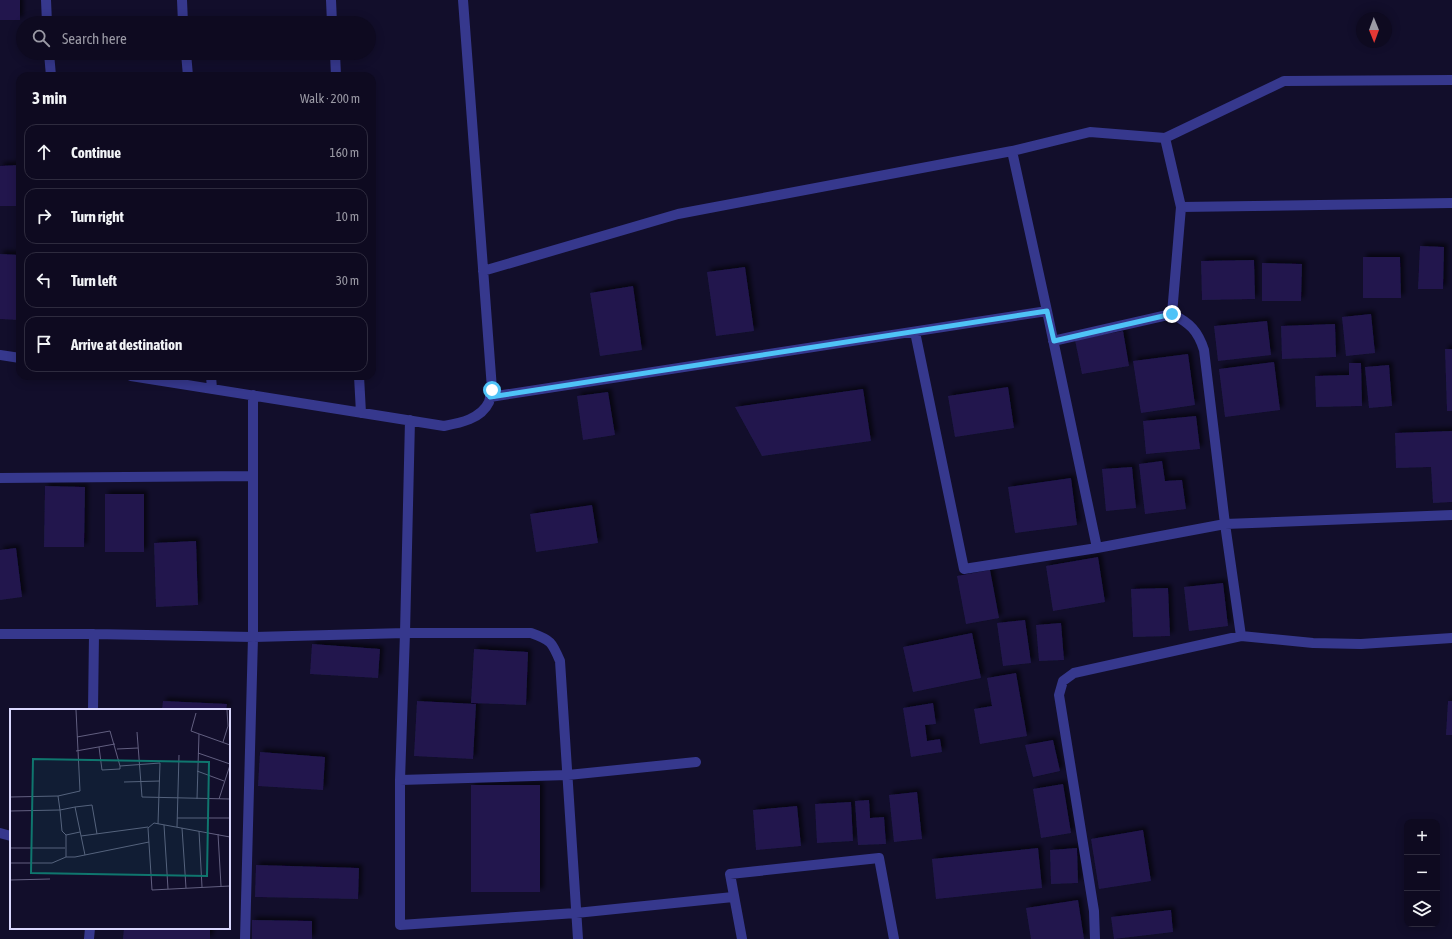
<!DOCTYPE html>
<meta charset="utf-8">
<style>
:root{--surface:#0e0a20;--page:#1c182d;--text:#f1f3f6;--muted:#9b9aa5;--line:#2e2b3e}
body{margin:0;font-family:"Asap Condensed",sans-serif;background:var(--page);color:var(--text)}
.controls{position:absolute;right:12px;bottom:12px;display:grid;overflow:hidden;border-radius:8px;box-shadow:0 2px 10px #0003}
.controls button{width:36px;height:36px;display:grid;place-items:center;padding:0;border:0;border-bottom:1px solid var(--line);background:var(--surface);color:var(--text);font:20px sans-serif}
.compass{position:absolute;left:1356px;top:12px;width:36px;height:36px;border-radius:50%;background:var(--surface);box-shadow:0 2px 10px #0003;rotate:179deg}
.stop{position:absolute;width:12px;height:12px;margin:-9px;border:3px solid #4fc3f7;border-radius:50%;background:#fff}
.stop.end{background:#4fc3f7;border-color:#fff;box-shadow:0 1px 4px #0008}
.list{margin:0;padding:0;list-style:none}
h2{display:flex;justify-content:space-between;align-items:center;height:52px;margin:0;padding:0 16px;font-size:17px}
h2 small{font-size:13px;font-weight:400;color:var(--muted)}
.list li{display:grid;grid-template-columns:26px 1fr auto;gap:12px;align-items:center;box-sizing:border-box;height:56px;margin:0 8px 8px;padding:0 8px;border:1px solid var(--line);border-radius:12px}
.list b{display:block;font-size:15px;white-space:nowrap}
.list em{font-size:13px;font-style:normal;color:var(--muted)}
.icon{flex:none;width:22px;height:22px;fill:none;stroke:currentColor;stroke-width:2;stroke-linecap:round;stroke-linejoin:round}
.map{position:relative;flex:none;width:1452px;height:939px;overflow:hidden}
.search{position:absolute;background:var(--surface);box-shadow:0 2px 10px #0003;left:16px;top:16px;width:360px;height:44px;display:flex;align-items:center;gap:10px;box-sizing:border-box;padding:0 14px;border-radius:22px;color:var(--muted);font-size:15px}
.panel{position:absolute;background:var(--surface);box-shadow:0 2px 10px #0003;left:16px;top:72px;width:360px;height:308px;border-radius:12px}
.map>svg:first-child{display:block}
</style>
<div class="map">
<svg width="1452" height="939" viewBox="0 0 1452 939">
<defs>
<filter id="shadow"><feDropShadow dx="3.5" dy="-3.5" stdDeviation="2" flood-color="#0009"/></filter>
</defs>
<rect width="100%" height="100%" fill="#120e2b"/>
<path fill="#21194d" filter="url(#shadow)" d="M0,0H20V20H0Z
M20,165V206H0V166Z
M1420,246L1444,247L1443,289H1418Z
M0,254L20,255V320L0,319Z
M1363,257H1400L1401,298H1363Z
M1254,260L1255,299L1202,300L1201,261Z
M1262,263L1302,264L1301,301H1262Z
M745,267L754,331L716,336L707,272Z
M633,286L642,350L600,356L590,293Z
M1371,314L1375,353L1346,356L1342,317Z
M1267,321L1271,355L1218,361L1214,326Z
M1335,324L1336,357L1282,359L1281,326Z
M1123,331L1129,366L1082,374L1075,340Z
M1445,349H1452V411H1447Z
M1188,354L1195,405L1141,413L1133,361Z
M1274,362L1280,410L1225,417L1219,369Z
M1349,363H1361L1362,406L1316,407L1315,376L1349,375Z
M1389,365L1392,406L1369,408L1365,367Z
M1008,387L1014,428L955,437L948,396Z
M863,389L871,441L762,456L735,407Z
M608,392L615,435L583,440L577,396Z
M1196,416L1200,449L1146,454L1143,421Z
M1452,431V502L1433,503L1431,467L1396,468L1395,433Z
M1162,461L1165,481L1182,480L1186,509L1145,514L1139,464Z
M1132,467L1136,508L1106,511L1102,469Z
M1071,478L1077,525L1015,533L1008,487Z
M45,486L85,487L84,547H44Z
M105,494H144V552H105Z
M592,505L598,543L536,552L530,514Z
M196,541L198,605L156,607L154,543Z
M16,548L22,597L0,600V550Z
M1098,557L1105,602L1053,611L1046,566Z
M990,570L999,618L966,624L957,576Z
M1223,583L1228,626L1189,631L1184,587Z
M1168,588L1170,636L1133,637L1131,589Z
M1025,620L1031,663L1003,666L997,623Z
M1061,623L1064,660L1039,661L1036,625Z
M972,633L981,678L913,692L903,647Z
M312,644L380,649L378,678L310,674Z
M474,649L528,652L526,705L471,703Z
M1016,673L1027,736L980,744L974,709L992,706L987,678Z
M163,701L227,704L226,710H162Z
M417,701L476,704L473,759L414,756Z
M1448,701H1452V735H1446Z
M933,703L936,724L925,725L927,741L940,739L942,752L911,757L903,708Z
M1053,740L1060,771L1033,777L1025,745Z
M260,752L325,757L323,790L258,786Z
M1063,784L1071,833L1041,838L1033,789Z
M471,785H540V892H471Z
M917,792L922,839L894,842L889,795Z
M869,800L870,818L884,817L886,844L858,845L855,801Z
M851,802L853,841L817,843L815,804Z
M797,806L801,846L756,850L753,810Z
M1143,830L1151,881L1099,889L1091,839Z
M1038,848L1042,888L936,899L932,859Z
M1077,848L1078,883L1051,884L1050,850Z
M256,865L359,868L358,899L255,897Z
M1078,900L1084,939H1031L1026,908Z
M1171,910L1173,932L1114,939L1111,917Z
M252,920L312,921V939H252Z
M124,928H210V939H123Z"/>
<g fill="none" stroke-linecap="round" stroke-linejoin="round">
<path stroke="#36388d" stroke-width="10" d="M46,0L47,23
M182,0L183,23
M331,0L332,23
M49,53L51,76
M186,53L188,76
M335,53L336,76
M1181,207L1452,203
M483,271L678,214L1012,151L1090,132L1165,138
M1172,314L1181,207L1165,138L1284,81L1452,80
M915,332L964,569L1097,548L1047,311L1012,151
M1053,341L1172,314C1190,323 1198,331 1204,350L1225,524L1097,548
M0,355L20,358
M131,376L444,426C460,423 481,419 489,402C490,398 491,394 492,389L463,0
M211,376L212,389
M359,376L361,413
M490,397L1047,311
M410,420L405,633L400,780V925L576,913L733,897
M0,478L253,476
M0,634H94L253,637L405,633H531C551,640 552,642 560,661L578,939
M1241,636L1225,524L1452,515
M93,710L94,634
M400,780L568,775L696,762
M0,833L11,836
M89,939L90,928
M245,939L253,637V395
M742,939L730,874L879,858L894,939
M1095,939L1094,911L1059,695L1063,681L1074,673L1241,636L1313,643L1361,644L1452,638"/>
</g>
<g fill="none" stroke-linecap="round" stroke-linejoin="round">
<path stroke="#4fc3f7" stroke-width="5" d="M492,390L490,397L1047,311L1054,341L1172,314"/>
</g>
<g transform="translate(10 709)">
<rect width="220" height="220" fill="#120e2b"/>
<path fill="none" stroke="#625f80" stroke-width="1" d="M186,4L181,22L220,36M127,23L132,88L220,90M67,28L100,22L110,57M213,33L218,17L217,1M89,38L92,61L110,60V57L150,54L148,115M107,40L128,39M66,42L105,35M188,44L220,55M187,62L214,72M114,73L150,72M0,88L48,87L70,82L66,1M187,90L189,25M209,90L220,56M65,98L50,101L52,122L56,126L70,123M0,102L50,101L48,87M167,109H220M154,116L158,180M167,118L169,46M172,119L176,179M189,122L192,178M208,125L211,177M71,127L138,118M220,128L144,114L138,119L142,181L220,177M0,139H55M75,146L65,98L82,96L87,125M56,148H65L139,133M0,154H42L56,148V126M0,171L40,170"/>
<path fill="#0f766e" fill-opacity="0.15" stroke="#0f766e" stroke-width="2" d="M23,50L199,53L197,167L21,164Z"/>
<rect width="220" height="220" fill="none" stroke="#dad8ff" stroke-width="2"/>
</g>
</svg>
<div class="controls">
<button>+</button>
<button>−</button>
<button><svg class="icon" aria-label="layers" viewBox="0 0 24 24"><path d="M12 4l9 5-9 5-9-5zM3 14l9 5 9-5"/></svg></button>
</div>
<svg class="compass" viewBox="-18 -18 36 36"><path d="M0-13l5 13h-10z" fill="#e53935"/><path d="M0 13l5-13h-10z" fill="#9b9aa5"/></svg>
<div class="stop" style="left:492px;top:390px"></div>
<div class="stop end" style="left:1172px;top:314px"></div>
<div class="search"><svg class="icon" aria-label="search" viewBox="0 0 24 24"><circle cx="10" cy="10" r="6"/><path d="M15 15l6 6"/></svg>Search here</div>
<section class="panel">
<h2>3 min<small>Walk · 200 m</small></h2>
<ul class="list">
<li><svg class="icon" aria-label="ahead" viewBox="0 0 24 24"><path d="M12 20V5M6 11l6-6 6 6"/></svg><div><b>Continue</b></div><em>160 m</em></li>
<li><svg class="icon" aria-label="right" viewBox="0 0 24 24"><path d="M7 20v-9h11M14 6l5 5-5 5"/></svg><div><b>Turn right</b></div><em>10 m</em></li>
<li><svg class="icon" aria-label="left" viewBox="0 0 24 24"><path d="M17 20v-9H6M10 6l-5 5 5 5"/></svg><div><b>Turn left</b></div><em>30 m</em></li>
<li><svg class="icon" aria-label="arrive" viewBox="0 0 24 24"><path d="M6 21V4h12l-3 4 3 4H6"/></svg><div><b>Arrive at destination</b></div></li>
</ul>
</section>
</div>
